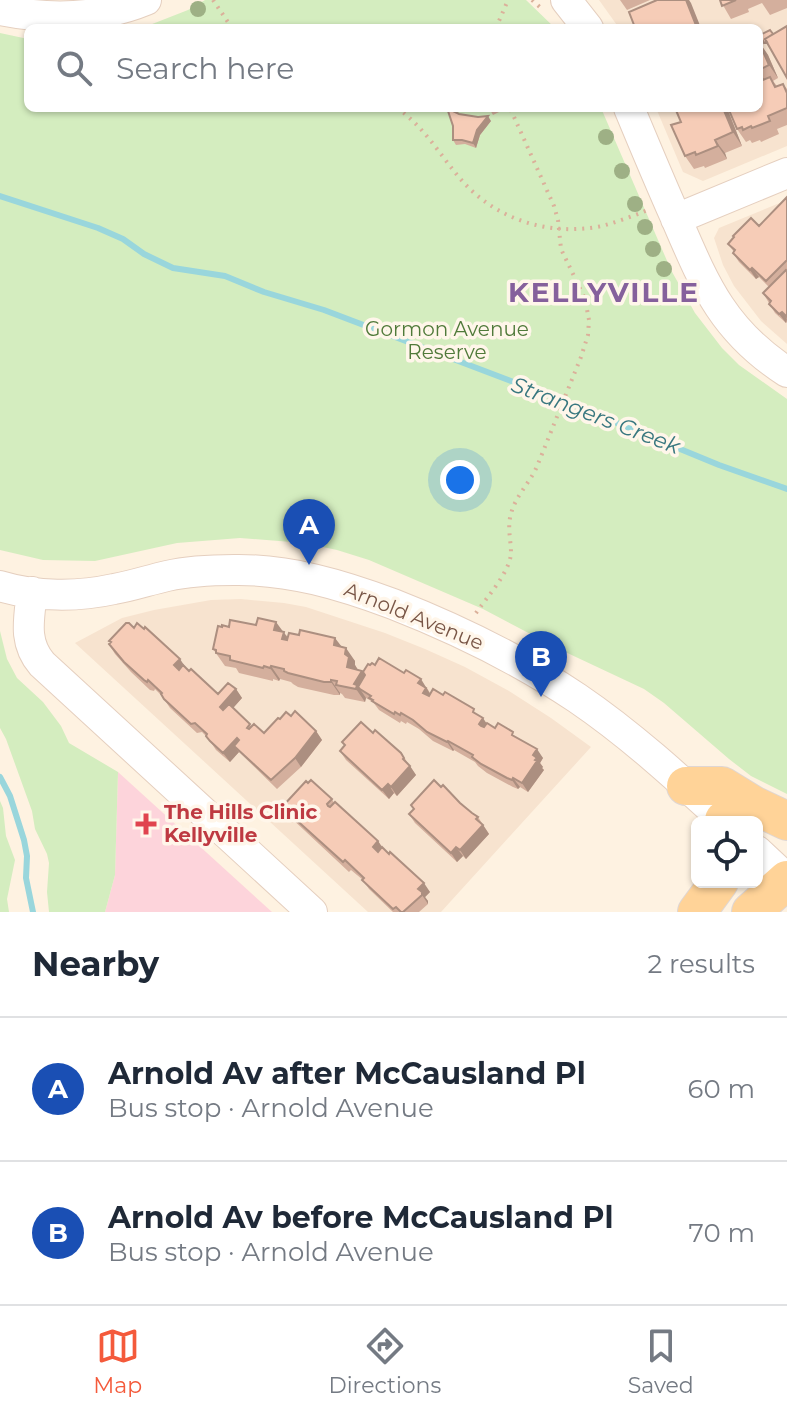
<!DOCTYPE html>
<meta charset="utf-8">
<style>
:root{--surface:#fff;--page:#f2f2f3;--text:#1f2937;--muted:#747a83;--line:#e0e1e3;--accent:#f45a3b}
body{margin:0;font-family:Montserrat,sans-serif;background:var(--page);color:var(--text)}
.controls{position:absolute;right:24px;bottom:24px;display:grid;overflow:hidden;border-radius:12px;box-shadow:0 2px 6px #0004}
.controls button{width:72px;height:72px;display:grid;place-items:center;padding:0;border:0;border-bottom:2px solid var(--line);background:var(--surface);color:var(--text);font:40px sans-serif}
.you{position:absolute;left:460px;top:480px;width:28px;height:28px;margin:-20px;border:6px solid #fff;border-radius:50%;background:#1a73e8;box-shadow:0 0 0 12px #1a73e833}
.badge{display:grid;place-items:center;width:52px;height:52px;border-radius:50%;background:var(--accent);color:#fff;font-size:26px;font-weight:700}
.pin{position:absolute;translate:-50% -66px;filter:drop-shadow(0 2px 4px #0008)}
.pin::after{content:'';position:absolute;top:42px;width:28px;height:24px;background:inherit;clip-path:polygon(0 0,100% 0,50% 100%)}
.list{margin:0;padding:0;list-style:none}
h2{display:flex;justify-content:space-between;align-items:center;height:104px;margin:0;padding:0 32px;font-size:34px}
h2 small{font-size:26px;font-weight:400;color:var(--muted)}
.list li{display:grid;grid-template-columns:52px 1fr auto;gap:24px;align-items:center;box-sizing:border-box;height:144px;padding:0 32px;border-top:2px solid var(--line)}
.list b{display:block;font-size:30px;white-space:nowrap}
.list p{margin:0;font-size:26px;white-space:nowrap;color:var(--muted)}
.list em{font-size:26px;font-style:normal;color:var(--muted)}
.icon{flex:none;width:44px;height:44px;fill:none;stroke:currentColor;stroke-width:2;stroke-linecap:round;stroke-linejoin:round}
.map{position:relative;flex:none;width:787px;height:912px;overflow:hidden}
.search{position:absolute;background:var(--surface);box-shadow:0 2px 6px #0004;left:24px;right:24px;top:24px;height:88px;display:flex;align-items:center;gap:20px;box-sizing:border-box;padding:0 28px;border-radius:12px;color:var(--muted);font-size:30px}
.sheet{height:392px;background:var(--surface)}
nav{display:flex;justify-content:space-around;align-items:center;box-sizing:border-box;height:112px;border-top:2px solid var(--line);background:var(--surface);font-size:22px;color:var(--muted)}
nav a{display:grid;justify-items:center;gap:4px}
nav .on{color:var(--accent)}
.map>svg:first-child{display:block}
</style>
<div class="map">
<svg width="787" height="912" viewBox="0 0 787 912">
<rect width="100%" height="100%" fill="#fef2e1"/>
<path fill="#f7e3cf" d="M599,0H787V146L703,181L683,172L656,108H759V28H619Z
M787,200V344L761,321L734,286L723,265L714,238L719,228Z
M241,599L284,603L306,607L385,633L425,649L465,667L509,691L551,718L591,747L441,912H368L75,643L122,618L154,610L211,600Z"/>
<path fill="#fdd4db" d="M118,772L272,912H105L115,875Z"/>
<path fill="#d4edbf" d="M205,0H526L555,28H142L188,10Z
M0,33L28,39V108H601L671,270L695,313L722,348L739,365L787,399V794L751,776L729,759L664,703L644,689L561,650L483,609L369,560L337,550L304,543L240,538L177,543L95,561L43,560L0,550Z
M0,631L7,659L17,678L43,702L61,726L69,743L118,772L115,875L105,912H49L47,892L49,863L47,854L35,829L32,811L6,739L0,728Z
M0,801L3,808L6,836L15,860L7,899L9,912H0Z"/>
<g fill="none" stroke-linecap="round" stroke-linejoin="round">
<path stroke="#99d6dc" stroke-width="6" d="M0,196L98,228L123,239L144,254L173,268L225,276L264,292L324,310L561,400L719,465L787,489
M0,777L10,796L24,840L27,856L26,878L33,912"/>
<defs>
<path id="minor" d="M566,0L588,28
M0,10C49,20 100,19 146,0
M629,108C644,144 659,180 675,216C704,283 722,330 787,372
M676,219L787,173
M0,586C36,597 78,597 114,589C132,586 149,580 167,576C189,571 212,570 234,570C289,569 342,585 393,604C457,629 520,660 577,698C630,734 678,778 726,822
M32,592C29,619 23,642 42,664L312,912
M757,851L787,879"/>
<path id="major" d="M686,786H722L753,805L787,821
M724,820V822
M697,912L719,882
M751,912L787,880"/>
</defs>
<use href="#minor" stroke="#e5cfbf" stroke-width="32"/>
<use href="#major" stroke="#dfd6d3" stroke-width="40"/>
<path stroke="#dbb09a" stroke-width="4" stroke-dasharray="2 6" stroke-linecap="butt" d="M213,0L232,28
M532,0L542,9
M496,28L508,0
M397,108C423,126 439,153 458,176C493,219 548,237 602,226C617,222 633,216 648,210
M476,613C487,597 510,572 511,553C511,540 507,527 511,514C515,496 531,482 538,464L581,357L588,335L589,320L585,299L561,249L558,220L554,206L510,108"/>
<use href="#minor" stroke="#fff" stroke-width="30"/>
<use href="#major" stroke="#ffd398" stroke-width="38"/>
</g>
<g fill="#9eb085">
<circle cx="198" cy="9" r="8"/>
<circle cx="606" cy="137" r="8"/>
<circle cx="622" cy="171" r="8"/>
<circle cx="635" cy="204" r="8"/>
<circle cx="645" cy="227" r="8"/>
<circle cx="653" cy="249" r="8"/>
<circle cx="664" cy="269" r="8"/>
</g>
<path fill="#d4af9d" d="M620,0H650L627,10Z
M720,0H787V8L770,15L762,3L748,9L749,12L731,19Z
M759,42L768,55L778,78L773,81L777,86L783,84L787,89V125L777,129L779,134L761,142L760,140L752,143L750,140L746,142L737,129Z
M489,108H502L503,110L493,115Z
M675,108H727L742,146L725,153L727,159L705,168L704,166L694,169L685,156L681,122Z
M459,114L491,121L480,135L476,148L465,144L456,145L453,140Z
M787,197V322L786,323L775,313L763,293L769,287L759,277L756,279L739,262L733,253L734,252L728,244L759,226Z
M229,627L283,632L288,637L342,647L355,661V665L358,670L363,672L427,688L430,693L480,717L487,724L518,739L543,758L540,763L543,767L542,768L544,770L528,792L520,787L518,789L513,787L487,773L478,766L475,762L454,750L453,751L433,741L419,729L407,722L406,724L401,721L400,723L379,710L373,702L366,698L365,702L345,698L342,694L340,693V695H334L298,687L293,684L291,682L280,679L279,681L273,679V681L239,673L236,668L225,666L213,649Z
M134,628L185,667L218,694L236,689L242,698L233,708L252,727L264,733L280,719L291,716L316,731L322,740L301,767L277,789L239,752L230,762L216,750L208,738L202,732L197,733L170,708L162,696L155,689L154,691L150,690L131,672L115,654L109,644Z
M373,733L401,753L416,775L397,796L394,793L389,799L346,760L340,751L345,746L342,742Z
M332,799L334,803L378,841L382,847L430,892L425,897L428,901V904L419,912H393L369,889L363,880L351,870L349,872L289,816L282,807Z
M460,803L472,813L478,817L489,834L466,859L463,856L457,862L415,823L409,814L414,809L411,805Z"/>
<path fill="#ac8f80" d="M686,0H689L691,3L701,28H697Z
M759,42L768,55L778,78L769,65Z
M723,108H727L742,146L733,132Z
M488,116L491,121L480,135L476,148L473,143L477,130Z
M715,140L725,153L727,159L718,146Z
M752,268L759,277L756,279L750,270Z
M782,312L787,319L786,323L779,314Z
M276,622L293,645L291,652L274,630Z
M335,638L345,651L334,645Z
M346,648L355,661V665L358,670L347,667L345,654Z
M180,659L186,668L181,674L174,665Z
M271,666L280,679L279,681L270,668Z
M362,671L371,684L360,689L366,698L365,702L356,689L354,684Z
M421,679L432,697L430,702L418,683Z
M331,680L340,693V695L331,682Z
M236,689L242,698L226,716L220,707Z
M483,718L489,727L485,734L479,724Z
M316,731L322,740L301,767L295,758Z
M237,738L243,747L234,746L239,752L230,762L223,753Z
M448,741L454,750L453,751L447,742Z
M537,749L543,758L540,763L543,767L542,768L544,770L528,792L522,783L533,755Z
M410,766L416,775L397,796L391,787Z
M513,778L520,787L518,789L512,780Z
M388,784L394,793L389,799L382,790Z
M483,825L489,834L466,859L460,850Z
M378,841L384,850L379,856L373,847Z
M456,847L463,856L457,862L451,853Z
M424,883L430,892L425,897L428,901V904L418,889Z"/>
<path fill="#f6ccb7" stroke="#ac8f80" stroke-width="2" d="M657,0H686L697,28H632V26L634,25L629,12Z
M720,0H736L722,6Z
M787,26V78L765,39Z
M770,30L773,34L765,39L767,42L764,43L760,35Z
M759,42L769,65L759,70Z
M759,70L763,80L770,77L775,87L783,84L787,93V108L768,116L770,121L752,128L751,126L743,130L742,127L737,129L728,108H759Z
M447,108L459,114L478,117L488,116L477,130L473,143L462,140H453V126Z
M675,108H723L733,132L715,140L718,146L696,155L695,152L685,156L671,125L681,122Z
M787,197V260L766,281L752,268L750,270L733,253L735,250L728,244L734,237L733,236L751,218L759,226Z
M786,270L787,271V317L782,312L779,314L769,304L771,301L763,293Z
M258,618L276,622L274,630L284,632L282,639L287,640L289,633L299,635L300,630L335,638L334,645L346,648L345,654L349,657L347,667L362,671L354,684L357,685L356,689L336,685L337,681L331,680V682H324L288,673L284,671V669L271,666L270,668L264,666L263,668L230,660V656L216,653V650L213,649L218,626L222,627V625L229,627L230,620L256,625Z
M126,623H129L134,628L137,623L144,629L145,627L180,659L174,665L179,670L183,665L189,671L191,669L218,694L228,683L236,689L220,707L223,710L229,704L250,724L247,728L249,729L254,724L264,733L278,718L280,719L286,712L291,716L295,711L316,731L295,758L271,780L234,746L239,740L237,738L223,753L210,741L206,736L207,734L195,723L191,724L164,699L161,694L162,693L148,680L147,682L144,680L124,662L109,644L111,642L109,641Z
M379,658L404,673L406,670L421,679L418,683L426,688L423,693L429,696L433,689L443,695L445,692L474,709L473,712L483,718L479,724L481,726L484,727L487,723L495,728L498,723L513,732L512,735L537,749L533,755L537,758L535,760L537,761L522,783L513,778L512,780L507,778L481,764L472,757L473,755L448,741L447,742L427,732L413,720L401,713L400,715L395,712L394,714L372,701L373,700L369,698L371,696L360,689L358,687L365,675L363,672L368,664L370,665L372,663L375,665Z
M361,722L373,733L375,730L401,753L404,758L403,759L410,766L391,787L388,784L382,790L340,751L345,745L342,742Z
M311,780L332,799L327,804L328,806L330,807L335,802L378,841L373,847L378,852L382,847L389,854L390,852L424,883L418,889L422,892V895L403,912H401L396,907L393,909L362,880L364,878L345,860L343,862L282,807L306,781L308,783Z
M434,780L441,787L443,785L460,803L472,813L478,817L476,819L483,825L460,850L456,847L451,853L409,814L414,809L411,805Z"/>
<path fill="#e0444e" stroke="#fff6ea" stroke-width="3" d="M142 812h8v8h8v8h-8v8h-8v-8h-8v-8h8z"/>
<g text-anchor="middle" stroke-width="7" stroke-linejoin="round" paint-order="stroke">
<g font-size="20" fill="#507a3a" stroke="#fff6ea">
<text x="447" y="336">Gormon Avenue<tspan x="447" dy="23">Reserve</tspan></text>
</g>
<g font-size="20" fill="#785546" stroke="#fff6ea">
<text transform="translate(414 616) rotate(22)" y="7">Arnold Avenue</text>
</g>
<g font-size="20" font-weight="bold" fill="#be3a42" stroke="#fff6ea" text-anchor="start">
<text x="164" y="819">The Hills Clinic<tspan x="164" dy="23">Kellyville</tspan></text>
</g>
<g font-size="22" font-style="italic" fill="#38777f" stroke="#fff6ea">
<text transform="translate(596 415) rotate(21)" y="8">Strangers Creek</text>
</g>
<g font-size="28" font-weight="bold" letter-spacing="2" fill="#85609c" stroke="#fff6ea">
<text x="604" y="302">KELLYVILLE</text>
</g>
</g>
</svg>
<div class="controls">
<button><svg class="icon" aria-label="locate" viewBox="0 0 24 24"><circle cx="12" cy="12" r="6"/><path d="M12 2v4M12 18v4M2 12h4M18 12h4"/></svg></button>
</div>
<div class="you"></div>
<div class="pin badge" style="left:309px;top:565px;background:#1a4fb4">A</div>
<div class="pin badge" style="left:541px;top:697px;background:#1a4fb4">B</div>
<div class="search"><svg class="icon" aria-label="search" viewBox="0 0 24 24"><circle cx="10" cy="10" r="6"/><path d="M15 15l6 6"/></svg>Search here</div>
</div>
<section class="sheet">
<h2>Nearby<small>2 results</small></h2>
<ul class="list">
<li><span class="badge" style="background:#1a4fb4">A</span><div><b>Arnold Av after McCausland Pl</b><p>Bus stop · Arnold Avenue</p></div><em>60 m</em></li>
<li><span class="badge" style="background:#1a4fb4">B</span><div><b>Arnold Av before McCausland Pl</b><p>Bus stop · Arnold Avenue</p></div><em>70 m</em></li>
</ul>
</section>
<nav>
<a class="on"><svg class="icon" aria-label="map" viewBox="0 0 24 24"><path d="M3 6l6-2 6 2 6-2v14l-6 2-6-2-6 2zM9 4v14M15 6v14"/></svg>Map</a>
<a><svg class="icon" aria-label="directions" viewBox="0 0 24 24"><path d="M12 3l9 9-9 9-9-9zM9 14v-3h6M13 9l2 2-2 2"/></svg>Directions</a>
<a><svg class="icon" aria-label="saved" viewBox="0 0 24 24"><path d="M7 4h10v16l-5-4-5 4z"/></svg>Saved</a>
</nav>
